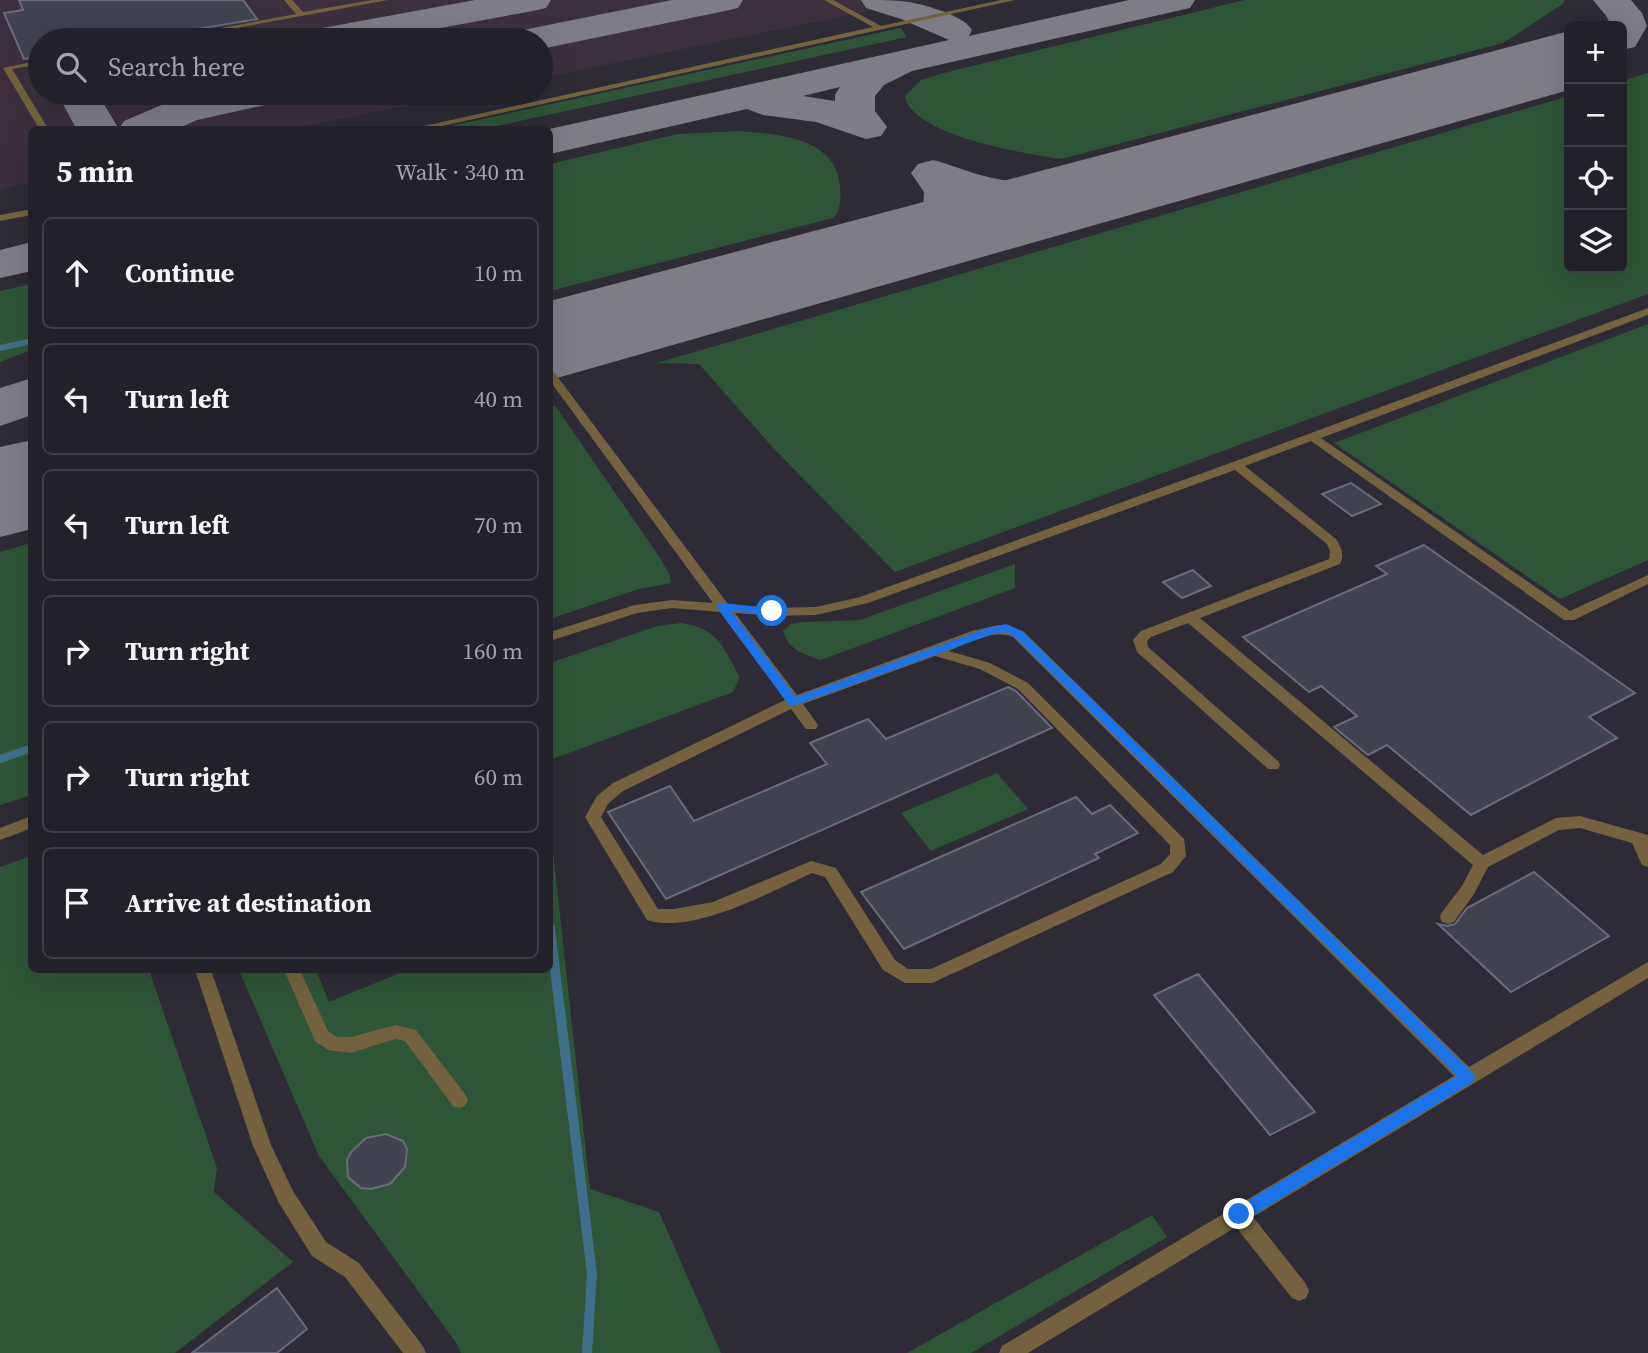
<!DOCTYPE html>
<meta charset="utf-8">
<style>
:root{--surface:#222029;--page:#2a2831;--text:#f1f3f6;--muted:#a2a3a8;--line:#3f3e46}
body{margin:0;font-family:"Source Serif 4",serif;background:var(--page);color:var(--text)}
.controls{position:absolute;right:21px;top:21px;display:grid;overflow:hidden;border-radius:10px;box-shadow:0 7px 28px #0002}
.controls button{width:63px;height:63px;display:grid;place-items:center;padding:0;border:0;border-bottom:2px solid var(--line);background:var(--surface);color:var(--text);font:35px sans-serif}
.stop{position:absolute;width:21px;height:21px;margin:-16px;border:5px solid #1a73e8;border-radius:50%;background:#fff}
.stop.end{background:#1a73e8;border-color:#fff;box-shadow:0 2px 7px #0008}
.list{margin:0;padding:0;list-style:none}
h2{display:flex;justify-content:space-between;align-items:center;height:91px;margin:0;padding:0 28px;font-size:30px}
h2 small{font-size:23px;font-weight:400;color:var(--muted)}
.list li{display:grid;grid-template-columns:46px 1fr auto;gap:21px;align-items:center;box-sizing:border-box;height:112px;margin:0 14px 14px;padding:0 14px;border:2px solid var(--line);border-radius:10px}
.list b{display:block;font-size:26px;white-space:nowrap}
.list em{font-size:23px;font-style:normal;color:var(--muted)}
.icon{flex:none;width:38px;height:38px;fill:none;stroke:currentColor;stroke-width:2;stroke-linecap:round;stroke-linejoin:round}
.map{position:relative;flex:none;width:1648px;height:1353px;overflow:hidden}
.search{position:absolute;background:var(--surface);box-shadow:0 7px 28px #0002;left:28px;top:28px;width:525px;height:77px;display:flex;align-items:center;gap:18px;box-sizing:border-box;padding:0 24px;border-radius:38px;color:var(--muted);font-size:26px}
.panel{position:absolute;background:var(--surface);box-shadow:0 7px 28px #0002;left:28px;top:126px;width:525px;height:847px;border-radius:10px}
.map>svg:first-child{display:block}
</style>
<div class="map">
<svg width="1648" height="1353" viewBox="0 0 1648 1353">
<rect width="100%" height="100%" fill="#2e2b37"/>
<path fill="#3c2f3e" d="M0,0H924L541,78V40H40V93H470L290,129L32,130L31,182L0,189Z"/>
<path fill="#2e5537" d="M1245,0H1564L1563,4L1503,43L1061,159C1027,154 912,136 905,96L921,80L944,73Z
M901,28L907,37L483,129H436Z
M1648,73V294L895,572L775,450L699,364L657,363L1569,96V268H1622V81Z
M740,131C779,134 837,138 840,187C841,198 841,211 833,218L550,291V164L678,134Z
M31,284V350L0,362V291Z
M1648,324V560L1560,599L1334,443Z
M550,404L556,407L658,555L669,573L671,583L639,589L550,619Z
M31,543V795L0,805V552Z
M1015,564V588L821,660C803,654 789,650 783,631L791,624L804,622L860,620Z
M681,623C719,629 722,646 740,677L733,692L550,760V663L657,626Z
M997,773L1028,809L931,851L901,813Z
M550,824L590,1189L659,1212L721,1353H461L457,1344L319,1156L239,970H316L329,1002L407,970H550Z
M31,856L32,970H149L217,1168L214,1192L293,1262L175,1353H0V867Z
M1152,1215L1167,1237L971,1353H907Z"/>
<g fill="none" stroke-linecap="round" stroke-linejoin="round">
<path stroke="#3f708a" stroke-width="6" d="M0,348L32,341"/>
<path stroke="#3f708a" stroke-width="8" d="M0,759L32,748"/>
<path stroke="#3f708a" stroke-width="10" d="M550,928L592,1274L587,1353"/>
<path fill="#7e7c86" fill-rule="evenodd" d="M475,0H551L546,8L533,11L375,40H298L304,32L317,29Z
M672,0H743L738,8L725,11L541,49V40H509L515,32L528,29Z
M861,0C900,0 914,0 950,14C959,19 966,21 972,30L969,36L1129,0H1195L1190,8L912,71L884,85L875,96V111L887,127L881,136L866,139L816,122L763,115L747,109L550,154V130H545L949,40L901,19L866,8ZM840,87L835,95V101L803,96Z
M1593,0H1631L1642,13L1647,26L1635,47L1622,50V26H1611L1607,17Z
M57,93H97L119,129L124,121L171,101L210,93H290L284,101L197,120L175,130H77Z
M933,160C960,167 983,179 1012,181C1044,184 1079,175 1110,183L1116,192L1110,201C1064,213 1015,211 969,201C969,204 970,208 969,212C964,230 910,262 891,261C886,261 880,258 875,257L868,247C879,231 907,221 923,207L924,192L911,173L918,164Z
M32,242V271L0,278V250Z
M32,378V415L0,426V388Z"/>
<path fill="#7e7c86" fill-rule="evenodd" d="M1569,31V90L550,380V301Z
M32,440V529L0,537V447Z"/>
</g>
<path fill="#41424f" stroke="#6a6b7a" stroke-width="2" d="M19,0H243L257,19L132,40H40V56L24,59L4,13L23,10Z
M1351,483L1381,504L1352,516L1322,494Z
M1424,545L1635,693L1589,717L1617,738L1471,815L1387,745L1368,755L1334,727L1357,716L1321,686L1309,692L1243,637L1387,574L1376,566Z
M1193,570L1211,586L1182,598L1163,582Z
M1008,687L1016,691L1052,728L666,899L608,812L670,786L694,821L827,764L810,743L868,719L886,739Z
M1076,797L1092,814L1110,805L1138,833L1095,854L1099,858L904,949L861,892Z
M1534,872L1609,936L1511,992L1438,924L1447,926L1455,924L1467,908Z
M1198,974L1276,1067L1315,1112L1270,1135L1154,995Z
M386,1134L403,1141L407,1149L405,1167L390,1184L371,1189L361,1188L348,1177L347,1160L351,1152L366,1138Z
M277,1288L307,1329L277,1353H192Z"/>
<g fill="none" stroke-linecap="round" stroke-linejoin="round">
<path fill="#73623d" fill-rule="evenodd" d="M284,0H292L303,12L372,0H388L172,40H157L296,14Z
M824,0H833L881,26L1001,0H1015L424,130H406L873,27Z
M40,60V64L12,69L49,130H40L3,68Z
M32,209V215L0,221V215Z
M1648,308V315L1321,438L1570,611L1648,575V584L1574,620H1564L1311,441L1245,466L1336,539C1341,547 1345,555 1340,564L1200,618L1483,855L1556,818L1580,816L1648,835V867L1642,865L1632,843L1580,828L1559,830L1488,867L1474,894L1454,922L1448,924L1442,922L1440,917L1442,912L1462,886L1473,865L1188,623L1151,637L1147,641L1148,647L1278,761L1280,765L1278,769H1268L1137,652L1133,640L1141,631L1329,559L1330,551L1327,544L1235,470L868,603L816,615L772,616L735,613L797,695L972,631L998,625L1023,631L1469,1067L1648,962V978L1253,1217L1306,1284L1309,1291L1306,1298L1299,1301L1292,1298L1236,1227L1028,1353H999L1002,1346L1454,1076L1013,637C991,629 969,642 949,651L990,663L1028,683L1184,839L1186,856L1173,872L932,983H905L883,970L825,877L812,873C770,892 693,935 647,920L585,817L597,796L613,783L785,700L720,612L672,608L637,613L550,641V632L635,605L672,600L713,603L550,381V371L554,372L728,604L772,608L816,607L860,597L1233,462ZM935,656L980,669L1018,689L1170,845V854L1161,864L931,969H908L895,960L836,868L811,861L713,902L674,909H658L601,817L608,804L623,791L791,709L806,729H816L818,725L803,704Z
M32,816V828L0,840V828Z
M195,970H211L271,1145L293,1191L326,1242L359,1263L423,1346L426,1353H403L345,1277L312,1256L279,1203L253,1146Z
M284,970H300L328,1031L337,1037H351L395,1025L416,1030L465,1094L468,1100L465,1106L459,1108L453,1106L405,1041L395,1039L351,1053L328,1050L315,1041Z"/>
</g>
<path fill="#1a73e8" d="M722,603L776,609V614L772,615L731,611L796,697L988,628L1006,624L1022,631L1473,1073L1475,1077L1473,1082L1245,1220L1239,1222L1234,1220L1231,1214L1234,1209L1457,1076L1014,636L1005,632L993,634L793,706L789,705L718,609V604Z"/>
</svg>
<div class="controls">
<button>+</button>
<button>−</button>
<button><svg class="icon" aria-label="locate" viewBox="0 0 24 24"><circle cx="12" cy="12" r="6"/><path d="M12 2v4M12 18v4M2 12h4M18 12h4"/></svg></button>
<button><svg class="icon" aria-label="layers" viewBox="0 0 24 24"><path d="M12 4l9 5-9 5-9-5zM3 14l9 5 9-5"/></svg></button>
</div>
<div class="stop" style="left:772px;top:611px"></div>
<div class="stop end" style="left:1239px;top:1214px"></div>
<div class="search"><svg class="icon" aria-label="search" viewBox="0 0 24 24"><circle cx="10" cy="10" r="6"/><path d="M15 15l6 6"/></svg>Search here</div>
<section class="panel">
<h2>5 min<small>Walk · 340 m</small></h2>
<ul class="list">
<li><svg class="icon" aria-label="ahead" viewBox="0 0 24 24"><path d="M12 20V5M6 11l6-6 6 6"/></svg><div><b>Continue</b></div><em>10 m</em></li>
<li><svg class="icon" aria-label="left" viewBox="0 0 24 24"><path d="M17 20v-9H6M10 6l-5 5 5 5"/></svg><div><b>Turn left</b></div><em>40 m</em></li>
<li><svg class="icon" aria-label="left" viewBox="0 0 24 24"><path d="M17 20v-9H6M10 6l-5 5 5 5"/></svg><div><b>Turn left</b></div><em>70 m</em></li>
<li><svg class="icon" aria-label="right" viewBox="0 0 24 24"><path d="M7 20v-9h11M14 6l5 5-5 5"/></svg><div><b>Turn right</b></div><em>160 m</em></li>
<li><svg class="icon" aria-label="right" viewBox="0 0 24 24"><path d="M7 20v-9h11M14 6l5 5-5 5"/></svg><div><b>Turn right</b></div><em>60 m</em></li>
<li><svg class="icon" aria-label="arrive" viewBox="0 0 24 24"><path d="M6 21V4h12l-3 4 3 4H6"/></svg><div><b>Arrive at destination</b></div></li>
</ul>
</section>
</div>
